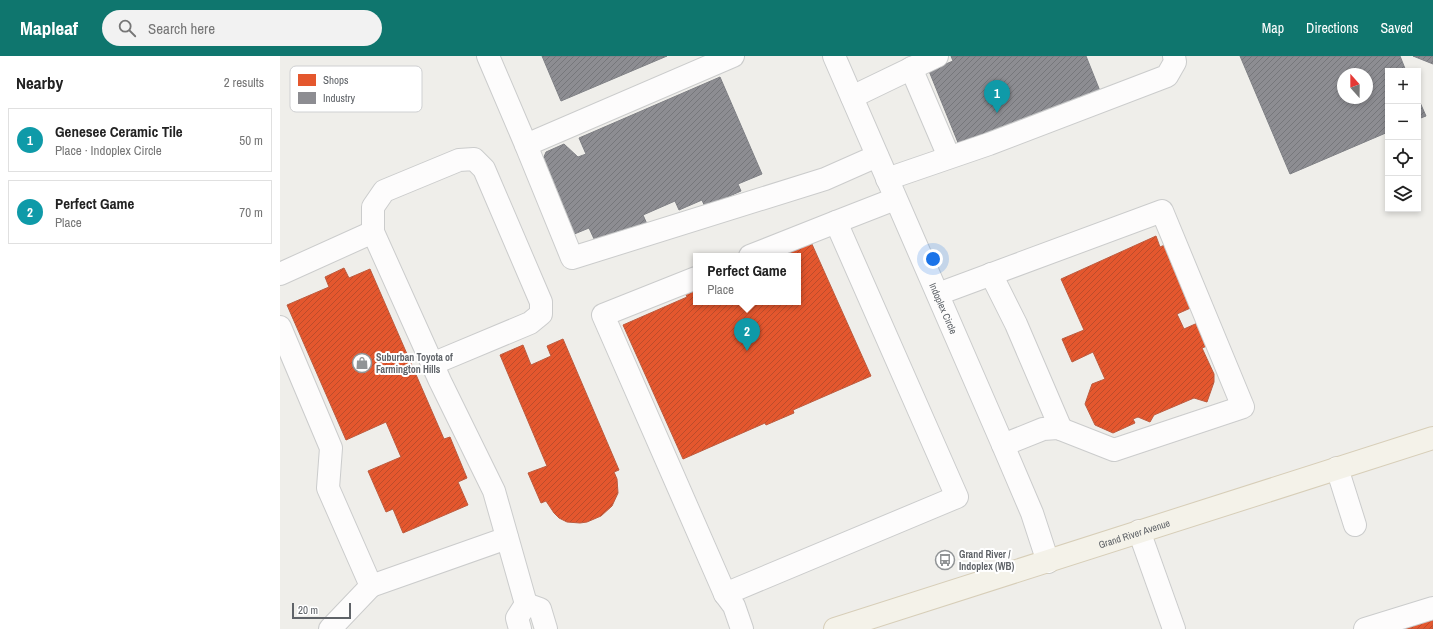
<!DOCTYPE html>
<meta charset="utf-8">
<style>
:root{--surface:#fff;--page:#f2f2f2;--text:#222;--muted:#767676;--line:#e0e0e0;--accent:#0f766e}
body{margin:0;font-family:"Archivo Narrow",sans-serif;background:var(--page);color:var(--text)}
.controls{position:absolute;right:12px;top:12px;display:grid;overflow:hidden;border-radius:0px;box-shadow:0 2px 6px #0003}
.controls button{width:36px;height:36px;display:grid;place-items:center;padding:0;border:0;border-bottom:1px solid var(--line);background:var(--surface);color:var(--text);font:20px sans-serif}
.compass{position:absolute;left:1057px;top:12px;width:36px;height:36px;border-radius:50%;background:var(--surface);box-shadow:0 2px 6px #0003;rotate:339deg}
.scale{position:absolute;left:12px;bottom:10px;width:59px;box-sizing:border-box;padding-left:4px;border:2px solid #5f6368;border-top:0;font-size:11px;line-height:14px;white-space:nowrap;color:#5f6368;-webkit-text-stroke:3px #fff;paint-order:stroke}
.you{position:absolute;left:653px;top:203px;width:14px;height:14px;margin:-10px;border:3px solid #fff;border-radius:50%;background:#1a73e8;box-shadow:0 0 0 6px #1a73e833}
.badge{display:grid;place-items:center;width:26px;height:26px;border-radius:50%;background:var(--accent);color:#fff;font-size:13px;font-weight:700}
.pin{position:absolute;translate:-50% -33px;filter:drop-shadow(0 1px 2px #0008)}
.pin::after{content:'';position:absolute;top:21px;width:14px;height:12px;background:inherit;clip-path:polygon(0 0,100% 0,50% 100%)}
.popup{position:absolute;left:413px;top:197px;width:108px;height:52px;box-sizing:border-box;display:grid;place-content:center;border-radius:0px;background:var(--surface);filter:drop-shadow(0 1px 3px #0005);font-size:13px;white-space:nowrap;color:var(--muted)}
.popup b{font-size:15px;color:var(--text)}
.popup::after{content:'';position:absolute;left:50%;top:100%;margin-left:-8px;border:8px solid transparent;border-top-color:var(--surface)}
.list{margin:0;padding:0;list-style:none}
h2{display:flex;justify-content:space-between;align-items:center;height:52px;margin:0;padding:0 16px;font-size:17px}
h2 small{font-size:13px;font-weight:400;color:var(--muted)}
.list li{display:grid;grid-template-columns:26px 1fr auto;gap:12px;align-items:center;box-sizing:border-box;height:64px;margin:0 8px 8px;padding:0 8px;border:1px solid var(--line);border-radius:0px}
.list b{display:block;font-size:15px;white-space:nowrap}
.list p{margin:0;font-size:13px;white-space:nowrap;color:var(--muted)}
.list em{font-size:13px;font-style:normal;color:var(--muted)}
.icon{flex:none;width:22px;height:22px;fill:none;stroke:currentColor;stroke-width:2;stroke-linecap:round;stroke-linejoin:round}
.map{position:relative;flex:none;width:1153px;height:573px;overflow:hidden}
header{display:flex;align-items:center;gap:24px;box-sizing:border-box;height:56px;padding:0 20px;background:var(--accent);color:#fff}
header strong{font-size:19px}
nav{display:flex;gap:22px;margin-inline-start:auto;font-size:14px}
.search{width:280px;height:36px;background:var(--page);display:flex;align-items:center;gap:10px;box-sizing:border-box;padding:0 14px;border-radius:22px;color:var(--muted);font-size:15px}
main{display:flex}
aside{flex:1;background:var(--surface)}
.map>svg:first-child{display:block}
</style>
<header>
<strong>Mapleaf</strong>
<div class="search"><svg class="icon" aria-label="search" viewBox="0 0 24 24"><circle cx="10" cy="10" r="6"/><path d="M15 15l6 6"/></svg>Search here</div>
<nav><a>Map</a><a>Directions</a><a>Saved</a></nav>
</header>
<main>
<aside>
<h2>Nearby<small>2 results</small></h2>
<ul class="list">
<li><span class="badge" style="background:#0f9aa8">1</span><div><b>Genesee Ceramic Tile</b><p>Place · Indoplex Circle</p></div><em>50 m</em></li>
<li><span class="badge" style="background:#0f9aa8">2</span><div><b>Perfect Game</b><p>Place</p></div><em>70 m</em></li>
</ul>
</aside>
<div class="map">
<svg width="1153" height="573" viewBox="0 0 1153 573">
<defs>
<pattern id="shops-hatch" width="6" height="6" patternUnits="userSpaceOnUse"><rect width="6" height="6" fill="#e4572e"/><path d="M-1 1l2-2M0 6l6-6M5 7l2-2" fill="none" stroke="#bc4c2b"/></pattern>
<pattern id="industry-hatch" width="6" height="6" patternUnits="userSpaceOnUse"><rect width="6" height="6" fill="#8d8d92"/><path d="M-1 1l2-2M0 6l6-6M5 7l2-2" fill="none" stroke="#76777b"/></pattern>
</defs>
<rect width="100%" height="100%" fill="#efeeea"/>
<path fill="url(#shops-hatch)" stroke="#bc5b3f" d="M876,180L880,191L887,188L915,250L897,258L904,273L922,265L932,288L922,292L934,318V326L927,346L914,342L874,359L870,366L858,361L853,363L855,367L833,377L815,369L805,348L812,328L825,323L813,296L792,306L782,283L804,274L781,223Z
M531,186L591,320L513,354L514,357L486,369L485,367L403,403L343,269L407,241L403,232L416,226V246H518V200H500Z
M64,212L69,222L90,213L164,383L170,381L187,422L178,426L188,449L123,477L113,453L106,456L88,415L121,401L106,366L66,384L7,249L49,231L45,221Z
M283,283L339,414L334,416L337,423L338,437L332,450L321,460L307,466L300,467L287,466L279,462L274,457L266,445L261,447L248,417L267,410L220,299L243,289L251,309L271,300L267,290Z
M1153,562V573H1114Z"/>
<path fill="url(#industry-hatch)" stroke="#7f8085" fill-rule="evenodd" d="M262,0H387L281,45Z
M671,0H806L820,35L679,89L649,15L673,5Z
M960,0H1120L1126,15H1108V76L1010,118ZM1063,18H1087V42H1063Z
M1133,0H1153V8Z
M440,21L482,118L458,128L461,135L425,151L422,144L399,154L395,145L363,159L367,168L342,179L340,174L315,185L309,172L287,181L258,115L266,96L284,88L298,101L306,98L299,82Z
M1138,42L1146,60L1138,63Z"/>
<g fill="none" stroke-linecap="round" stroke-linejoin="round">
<defs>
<g id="minor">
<path d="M208,0L246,89"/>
<path d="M453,0L246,89L292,202L545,123L597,100"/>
<path id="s1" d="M554,0L723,389L752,457L768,506"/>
<path d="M631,12L669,101"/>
<path d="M572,41L657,0"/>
<path d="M607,123L709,88L887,20L895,6L894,0"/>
<path d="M556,166L615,143"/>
<path d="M93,176V151L104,135L179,104L194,103L204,113L261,246V258L250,267L152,308"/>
<path d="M0,218L93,176L160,325L214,435L246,548"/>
<path d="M711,218L736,268L781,373"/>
<path d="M416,222L323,259L445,538L454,550L462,573"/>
<path d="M658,238L882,155L963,351L834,394L778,372L763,373L723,389"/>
<path d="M0,271L51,392L48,432L91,530L50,573"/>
<path d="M1057,412L1075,469"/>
<path d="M859,475L894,573"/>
<path d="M91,530L227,482"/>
<path d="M445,538L677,441L556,166L470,200"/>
<path d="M246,548L260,553L266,573"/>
<path d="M240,573L237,562L246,548"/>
<path d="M1085,573L1153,552"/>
</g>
<g id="major">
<path id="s2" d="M555,573L1153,382"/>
</g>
</defs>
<use href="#minor" stroke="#cbcccc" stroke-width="24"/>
<use href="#major" stroke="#d7ceb8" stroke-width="24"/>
<use href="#minor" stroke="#fdfcfc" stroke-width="22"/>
<use href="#major" stroke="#f4f2e9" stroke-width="22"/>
</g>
<defs>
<symbol id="shop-ring" viewBox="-11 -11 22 22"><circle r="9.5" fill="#fff" stroke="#919496" stroke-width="1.5"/><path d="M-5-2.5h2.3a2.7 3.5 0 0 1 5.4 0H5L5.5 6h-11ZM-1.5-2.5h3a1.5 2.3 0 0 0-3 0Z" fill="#919496"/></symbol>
<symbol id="bus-ring" viewBox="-11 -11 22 22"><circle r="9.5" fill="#fff" stroke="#919496" stroke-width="1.5"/><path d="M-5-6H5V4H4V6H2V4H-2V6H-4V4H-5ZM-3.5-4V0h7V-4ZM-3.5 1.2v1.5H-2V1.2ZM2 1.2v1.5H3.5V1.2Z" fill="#919496"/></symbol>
</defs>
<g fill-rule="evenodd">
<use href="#shop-ring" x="71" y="296" width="22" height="22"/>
<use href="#bus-ring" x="654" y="493" width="22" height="22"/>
</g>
<g text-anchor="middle" stroke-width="4" stroke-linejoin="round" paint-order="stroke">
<g font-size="10" fill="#5f6368" stroke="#fff">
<text dy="4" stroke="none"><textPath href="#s1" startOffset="275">Indoplex Circle</textPath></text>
<text dy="4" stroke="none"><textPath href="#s2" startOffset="314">Grand River Avenue</textPath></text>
</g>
<g font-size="10" font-weight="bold" fill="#5f6368" stroke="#fff" text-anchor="start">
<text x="96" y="305">Suburban Toyota of<tspan x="96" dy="12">Farmington Hills</tspan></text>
<text x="679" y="502">Grand River /<tspan x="679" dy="12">Indoplex (WB)</tspan></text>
</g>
</g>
<rect x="10" y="10" width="132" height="46" rx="6" fill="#fff" stroke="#cfd0d2" stroke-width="1"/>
<rect x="18" y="18" width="18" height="12" fill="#e4572e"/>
<rect x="18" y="36" width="18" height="12" fill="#8d8d92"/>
<g font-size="11" fill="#5f6368">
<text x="43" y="28">Shops</text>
<text x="43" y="46">Industry</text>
</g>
</svg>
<div class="controls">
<button>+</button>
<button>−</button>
<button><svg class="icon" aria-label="locate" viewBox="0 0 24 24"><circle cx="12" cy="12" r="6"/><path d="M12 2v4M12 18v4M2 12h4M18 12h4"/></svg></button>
<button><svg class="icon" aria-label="layers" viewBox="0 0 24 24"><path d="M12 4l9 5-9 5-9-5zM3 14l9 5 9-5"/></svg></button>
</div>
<svg class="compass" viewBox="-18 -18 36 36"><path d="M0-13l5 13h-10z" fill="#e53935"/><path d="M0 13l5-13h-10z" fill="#767676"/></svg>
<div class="scale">20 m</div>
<div class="you"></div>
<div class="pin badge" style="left:717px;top:57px;background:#0f9aa8">1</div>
<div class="pin badge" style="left:467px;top:295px;background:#0f9aa8">2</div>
<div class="popup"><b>Perfect Game</b>Place</div>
</div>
</main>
